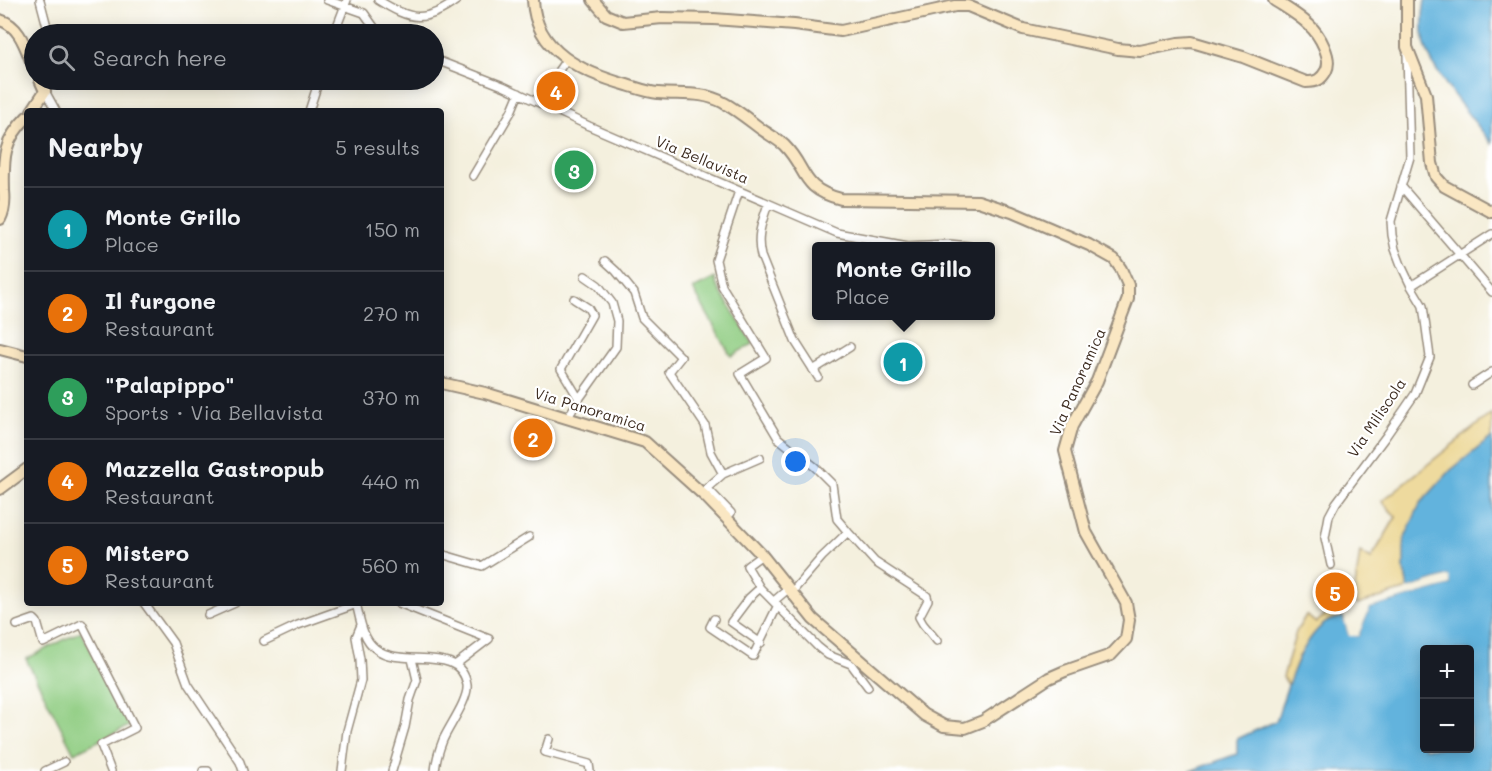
<!DOCTYPE html>
<meta charset="utf-8">
<style>
:root{--surface:#171b24;--page:#20242c;--text:#f1f3f6;--muted:#9ea1a6;--line:#363941;--accent:#d1495b}
body{margin:0;font-family:Mali,sans-serif;background:var(--page);color:var(--text)}
.controls{position:absolute;right:18px;bottom:18px;display:grid;overflow:hidden;border-radius:6px;box-shadow:0 3px 15px #0003}
.controls button{width:54px;height:54px;display:grid;place-items:center;padding:0;border:0;border-bottom:2px solid var(--line);background:var(--surface);color:var(--text);font:30px sans-serif}
.you{position:absolute;left:796px;top:462px;width:21px;height:21px;margin:-15px;border:4px solid #fff;border-radius:50%;background:#1a73e8;box-shadow:0 0 0 9px #1a73e833}
.badge{display:grid;place-items:center;width:39px;height:39px;border-radius:50%;background:var(--accent);color:#fff;font-size:20px;font-weight:700}
.pin{position:absolute;translate:-50% -50%;border:3px solid #fff;box-shadow:0 2px 6px #0006}
.popup{position:absolute;left:812px;top:242px;width:183px;height:78px;box-sizing:border-box;display:grid;place-content:center;border-radius:6px;background:var(--surface);filter:drop-shadow(0 2px 4px #0005);font-size:20px;white-space:nowrap;color:var(--muted)}
.popup b{font-size:22px;color:var(--text)}
.popup::after{content:'';position:absolute;left:50%;top:100%;margin-left:-12px;border:12px solid transparent;border-top-color:var(--surface)}
.list{margin:0;padding:0;list-style:none}
h2{display:flex;justify-content:space-between;align-items:center;height:78px;margin:0;padding:0 24px;font-size:26px}
h2 small{font-size:20px;font-weight:400;color:var(--muted)}
.list li{display:grid;grid-template-columns:39px 1fr auto;gap:18px;align-items:center;box-sizing:border-box;height:84px;padding:0 24px;border-top:2px solid var(--line)}
.list b{display:block;font-size:22px;white-space:nowrap}
.list p{margin:0;font-size:20px;white-space:nowrap;color:var(--muted)}
.list em{font-size:20px;font-style:normal;color:var(--muted)}
.icon{flex:none;width:33px;height:33px;fill:none;stroke:currentColor;stroke-width:2;stroke-linecap:round;stroke-linejoin:round}
.map{position:relative;flex:none;width:1492px;height:771px;overflow:hidden}
.search{position:absolute;background:var(--surface);box-shadow:0 3px 15px #0003;left:24px;top:24px;width:420px;height:66px;display:flex;align-items:center;gap:15px;box-sizing:border-box;padding:0 21px;border-radius:33px;color:var(--muted);font-size:22px}
.panel{position:absolute;background:var(--surface);box-shadow:0 3px 15px #0003;left:24px;top:108px;width:420px;height:498px;border-radius:6px}
.map>svg:first-child{display:block}
</style>
<div class="map">
<svg width="1492" height="771" viewBox="0 0 1492 771">
<rect width="100%" height="100%" fill="#fff"/>
<filter id="ink" filterUnits="userSpaceOnUse"><feTurbulence type="fractalNoise" baseFrequency=".0167" numOctaves="2"/><feDisplacementMap in="SourceGraphic" scale="12" xChannelSelector="R" yChannelSelector="G"/><feConvolveMatrix kernelMatrix="1 2 1 2 8 2 1 2 1" color-interpolation-filters="sRGB"/></filter>
<filter id="wash" filterUnits="userSpaceOnUse"><feTurbulence type="fractalNoise" baseFrequency=".008" numOctaves="4" result="noise"/><feDisplacementMap in="SourceGraphic" scale="24" xChannelSelector="R" yChannelSelector="G"/><feGaussianBlur stdDeviation="1.35" result="paint"/><feColorMatrix in="noise" values="0 0 0 0 0 0 0 0 0 0 0 0 0 0 0 0 0 1.4 0 .05"/><feComposite in="paint" operator="in"/></filter>
<g filter="url(#wash)">
<rect width="100%" height="100%" fill="#f4f0de"/>
<path fill="#92ce84" stroke="#667c51" stroke-width="1.5" d="M715,278L716,284L753,344L731,356L693,289Z
M81,631L131,725L74,753L26,659Z"/>
<path fill="#eeda9e" stroke="#94825e" stroke-width="1.5" d="M1492,413V437L1451,470L1420,504L1404,568L1408,589L1357,605L1354,595L1360,552L1371,559L1396,517L1382,501Z
M1338,603L1343,617L1328,621L1299,656L1289,686L1283,677L1296,632L1306,615L1316,623Z"/>
<path fill="#62b3dd" stroke="#4e6e7e" stroke-width="1.5" fill-rule="evenodd" d="M1425,0H1492V144C1473,119 1438,80 1427,51C1421,35 1422,17 1425,0Z
M1492,437V771H1190L1237,754V739L1276,721C1286,692 1301,635 1329,621C1333,619 1339,618 1343,617L1349,635L1358,636L1370,608L1451,585L1448,576L1408,589L1404,568V540L1420,504L1451,470ZM1424,650H1470V748H1424Z"/>
<path fill="#f4f0de" d="M1449,576L1451,585L1370,608L1358,636H1349L1344,620L1347,619L1351,633H1356L1369,606L1447,583L1446,580L1409,592L1405,590Z"/>
</g>
<g filter="url(#ink)">
<g fill="none" stroke-linecap="round" stroke-linejoin="round">
<defs>
<path id="street" d="M40,0L49,34
M327,0L364,13L379,34
M378,0C410,20 425,24 457,0
M334,34L347,0
M434,59L503,86L589,126L837,233L908,246L949,244L969,246
M45,91L56,111
M537,101L566,60
M309,111L319,80
M473,176L511,112L519,93
M1401,186L1492,292
M739,191L716,260L722,286L766,358L740,374L778,438L815,467L832,484L837,519L848,532L875,562L927,596L928,600L919,617L923,624L937,641
M768,204C762,222 756,236 761,256L795,341L818,377
M605,261L616,271L634,293L642,318L681,357L669,372L705,425L711,452L723,474L707,488L731,513L726,518
M1411,286L1492,234
M574,299L588,308L592,315L561,369L579,399
M813,370L850,347
M1472,385L1492,372
M567,419L579,399L616,347L617,321L612,303L598,285L585,276
M723,474L760,458
M441,554L482,566L529,537
M762,555L747,566L760,588L818,647L828,655L851,664L868,687
M1331,565L1325,538L1329,516L1336,503L1386,436L1415,394L1430,357L1423,306L1411,286L1401,265L1395,249L1392,235L1391,221L1410,157L1407,55
M760,588L749,598L731,622L761,643
M791,593L822,557L848,532
M774,601L788,589
M144,603L173,643L188,684L240,762L243,771
M356,603C360,618 362,639 376,649C401,669 461,643 467,685C469,699 449,726 443,740C439,750 436,760 435,771
M399,603L489,639
M208,615L235,603
M714,619L710,627L753,656L778,605
M17,625L34,619L37,622L43,643L82,624L135,728L101,745L111,771
M264,641L298,625L357,604
M455,665L489,639
M549,739L545,752L589,764L590,771
M45,771L64,762
M203,771H208
M342,771L347,731L361,680L360,659L356,637L361,625
M392,771L405,727L410,700L417,680L412,659"/>
<path id="secondary" d="M593,0L606,15L623,22L662,18L714,19L794,25L841,31L955,6H968L1023,29L1118,49L1140,51L1178,43L1192,42L1243,57L1306,82C1316,82 1321,80 1326,71C1333,58 1319,34 1309,25C1299,15 1286,8 1274,0
M1407,0V47L1426,95L1432,163L1436,177L1444,186L1492,212
M0,20C21,26 26,50 34,68
M32,111L45,91L40,80
M0,219C5,210 5,201 4,191C3,158 3,141 27,117
M0,349L27,356
M441,383L485,393L645,442L706,497L762,555L813,619L924,715L944,726L965,728L983,721L1049,678L1065,671L1111,655L1126,639L1129,620L1126,603L1086,532L1065,451L1072,426L1097,381L1128,299V285L1121,269L1114,259L1089,245L1012,212L978,201L841,199C799,188 808,169 784,145C777,139 768,134 761,129C749,120 737,110 724,103C703,91 681,95 658,93C647,92 637,88 627,85C584,73 535,52 533,0
M0,489L27,469"/>
</defs>
<use href="#street" stroke="#988d7e" stroke-width="10"/>
<use href="#secondary" stroke="#988d7e" stroke-width="14"/>
<use href="#street" stroke="#fff" stroke-width="7"/>
<use href="#secondary" stroke="#fae7c3" stroke-width="10"/>
</g>
</g>
<g text-anchor="middle" stroke-width="4.5" stroke-linejoin="round" paint-order="stroke">
<g font-size="15" fill="#3b2a1e" stroke="#fff">
<text transform="translate(702 160) rotate(23)" y="5">Via Bellavista</text>
<text transform="translate(1078 382) rotate(-66)" y="5">Via Panoramica</text>
<text transform="translate(590 410) rotate(17)" y="5">Via Panoramica</text>
<text transform="translate(1377 418) rotate(-56)" y="5">Via Miliscola</text>
</g>
</g>
</svg>
<div class="controls">
<button>+</button>
<button>−</button>
</div>
<div class="you"></div>
<div class="pin badge" style="left:903px;top:362px;background:#0f9aa8">1</div>
<div class="popup"><b>Monte Grillo</b>Place</div>
<div class="pin badge" style="left:533px;top:438px;background:#e8710a">2</div>
<div class="pin badge" style="left:574px;top:170px;background:#2e9e5b">3</div>
<div class="pin badge" style="left:556px;top:91px;background:#e8710a">4</div>
<div class="pin badge" style="left:1335px;top:592px;background:#e8710a">5</div>
<div class="search"><svg class="icon" aria-label="search" viewBox="0 0 24 24"><circle cx="10" cy="10" r="6"/><path d="M15 15l6 6"/></svg>Search here</div>
<section class="panel">
<h2>Nearby<small>5 results</small></h2>
<ul class="list">
<li><span class="badge" style="background:#0f9aa8">1</span><div><b>Monte Grillo</b><p>Place</p></div><em>150 m</em></li>
<li><span class="badge" style="background:#e8710a">2</span><div><b>Il furgone</b><p>Restaurant</p></div><em>270 m</em></li>
<li><span class="badge" style="background:#2e9e5b">3</span><div><b>&quot;Palapippo&quot;</b><p>Sports · Via Bellavista</p></div><em>370 m</em></li>
<li><span class="badge" style="background:#e8710a">4</span><div><b>Mazzella Gastropub</b><p>Restaurant</p></div><em>440 m</em></li>
<li><span class="badge" style="background:#e8710a">5</span><div><b>Mistero</b><p>Restaurant</p></div><em>560 m</em></li>
</ul>
</section>
</div>
